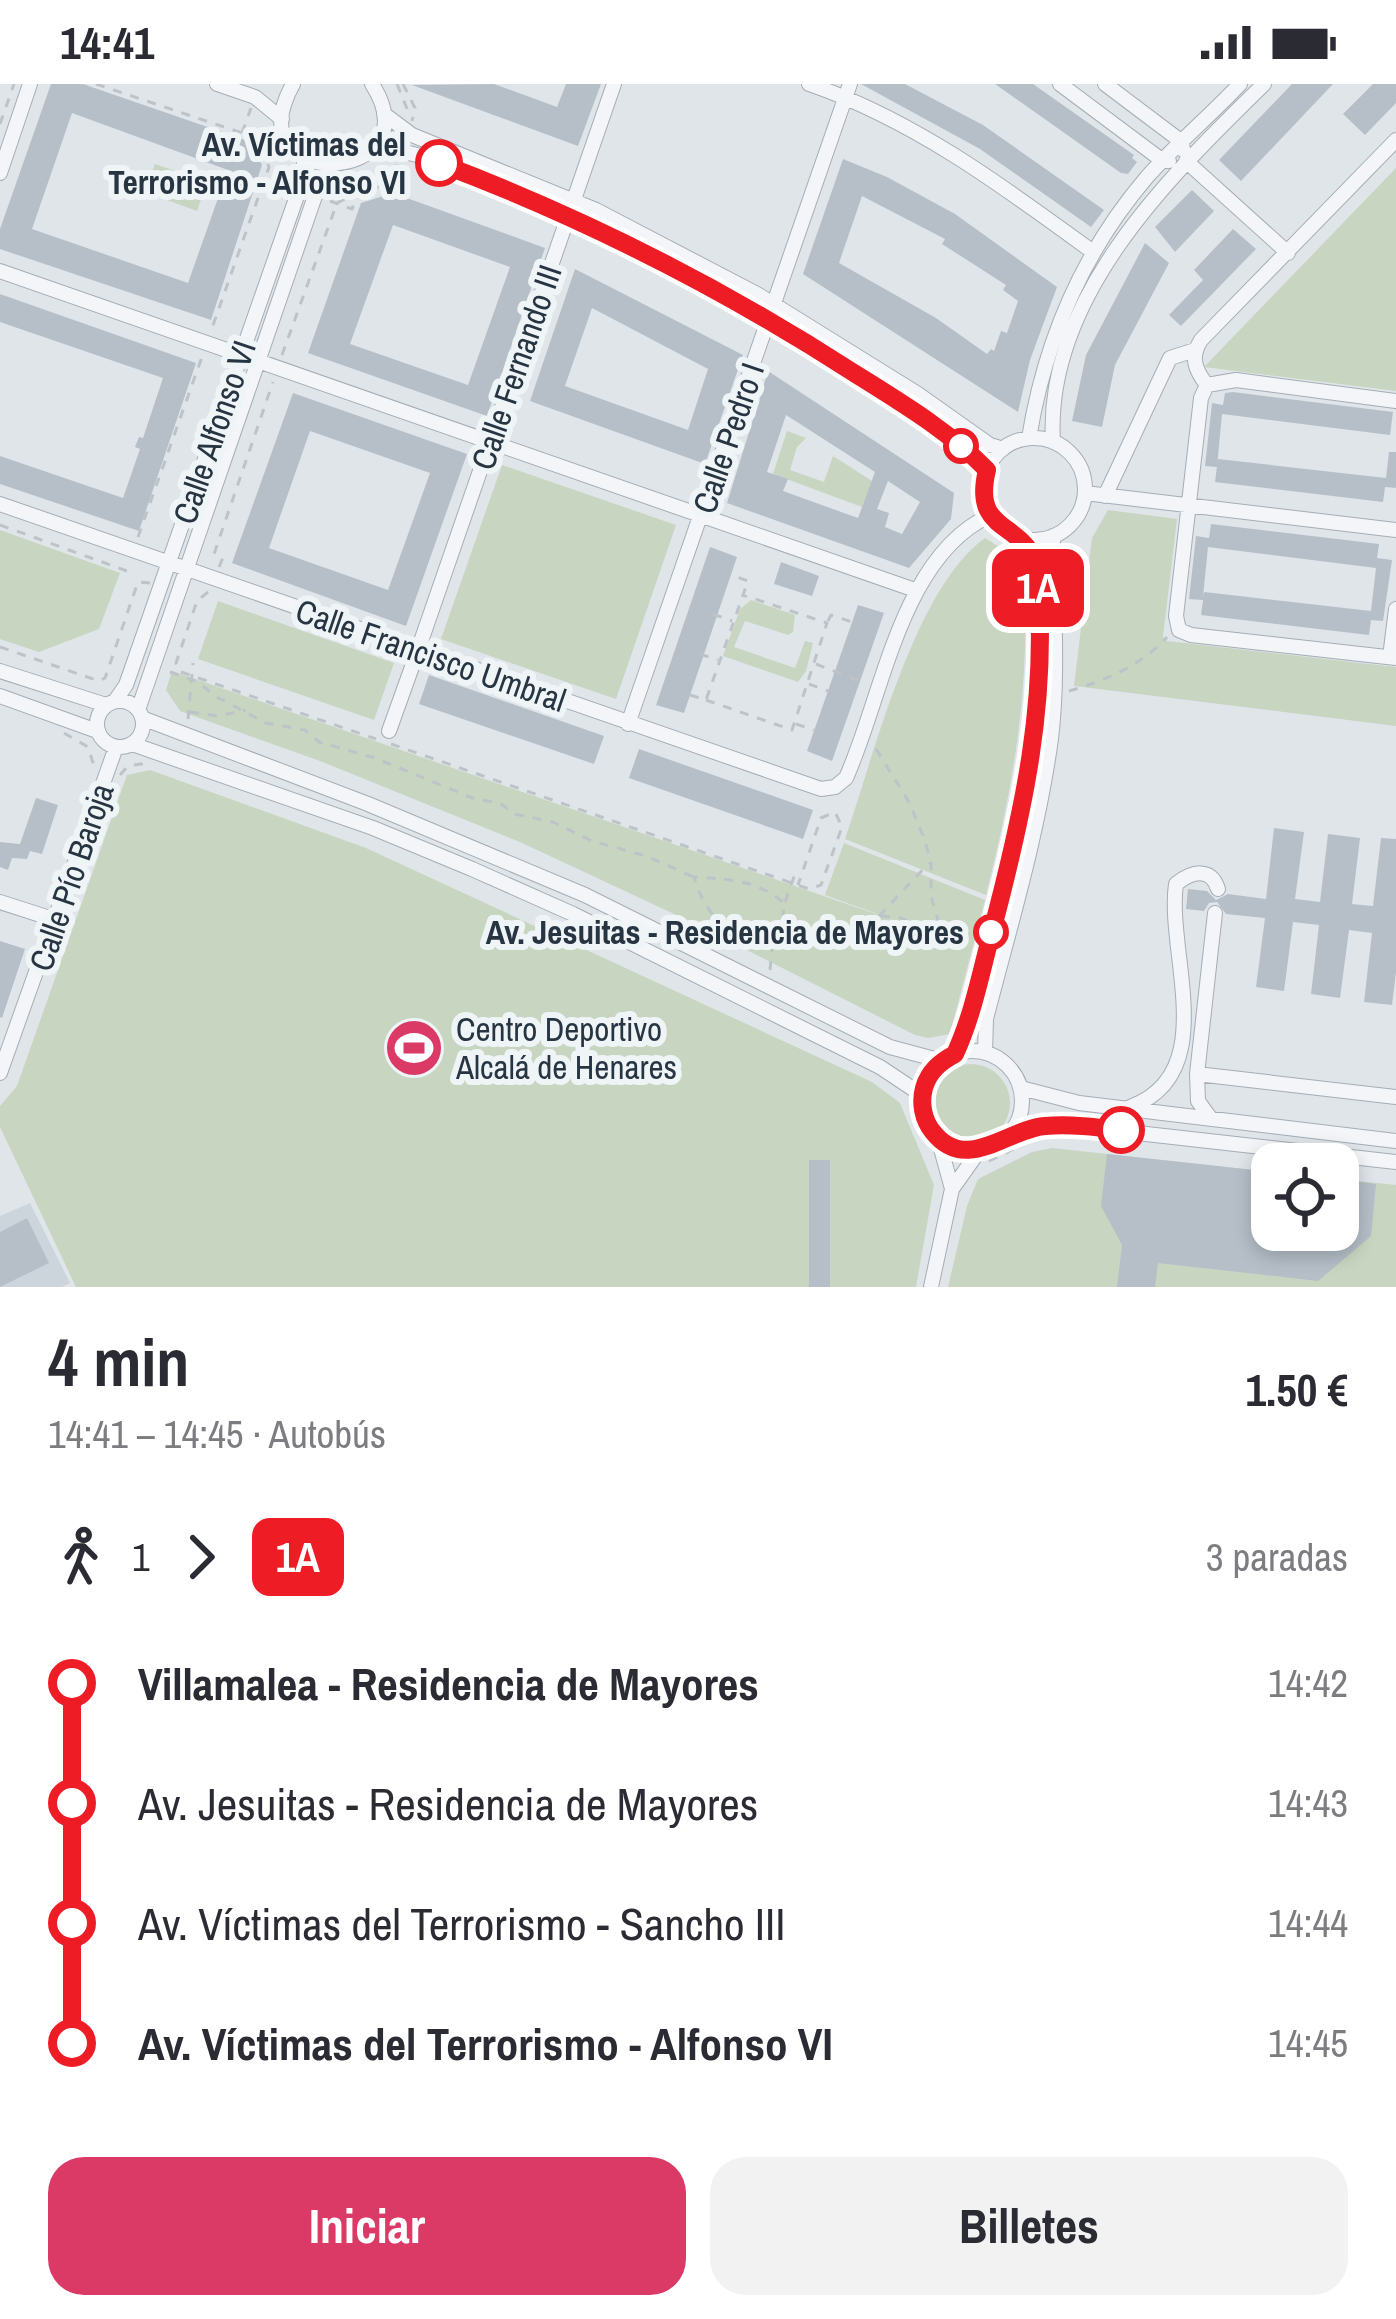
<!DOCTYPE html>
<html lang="es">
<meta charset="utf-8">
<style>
:root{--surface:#fff;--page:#f2f2f3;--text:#2b2b33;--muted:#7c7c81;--accent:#db3966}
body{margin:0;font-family:"Archivo Narrow",sans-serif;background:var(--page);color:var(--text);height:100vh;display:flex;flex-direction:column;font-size:45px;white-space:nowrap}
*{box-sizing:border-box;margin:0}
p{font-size:39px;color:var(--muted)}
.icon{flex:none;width:66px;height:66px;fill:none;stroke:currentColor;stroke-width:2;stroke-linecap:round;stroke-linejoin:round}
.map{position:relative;height:1203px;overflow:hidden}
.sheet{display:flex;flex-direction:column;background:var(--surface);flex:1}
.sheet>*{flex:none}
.badge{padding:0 24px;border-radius:18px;font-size:42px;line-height:78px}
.tools{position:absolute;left:1251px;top:1059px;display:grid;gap:24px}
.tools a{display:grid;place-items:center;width:108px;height:108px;border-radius:24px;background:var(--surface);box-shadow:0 6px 18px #0003;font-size:60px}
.map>.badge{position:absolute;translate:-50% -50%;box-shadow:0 0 0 6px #fff}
.legs{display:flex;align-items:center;gap:18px;height:132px;padding:0 48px;font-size:39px}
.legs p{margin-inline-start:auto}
.headline{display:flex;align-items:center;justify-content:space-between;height:204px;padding:0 48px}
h1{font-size:66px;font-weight:700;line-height:90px}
.cta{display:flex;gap:24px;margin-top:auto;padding:24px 48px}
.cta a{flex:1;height:138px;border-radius:36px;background:var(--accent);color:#fff;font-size:48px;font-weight:700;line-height:138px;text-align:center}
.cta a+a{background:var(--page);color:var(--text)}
ul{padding:0 48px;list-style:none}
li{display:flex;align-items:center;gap:42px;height:120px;font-size:45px}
li i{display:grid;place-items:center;width:18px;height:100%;margin:0 15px;background:currentColor}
li i::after{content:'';width:30px;height:30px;margin:-15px;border:9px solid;border-radius:50%;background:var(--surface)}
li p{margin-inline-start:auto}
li:first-child i{background:linear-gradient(#0000 50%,currentColor 0)}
li:last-child i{background:linear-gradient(currentColor 50%,#0000 0)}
.status{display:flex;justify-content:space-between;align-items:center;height:84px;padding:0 60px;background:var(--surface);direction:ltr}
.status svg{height:33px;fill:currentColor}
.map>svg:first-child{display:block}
</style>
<div class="status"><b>14:41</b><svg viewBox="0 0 49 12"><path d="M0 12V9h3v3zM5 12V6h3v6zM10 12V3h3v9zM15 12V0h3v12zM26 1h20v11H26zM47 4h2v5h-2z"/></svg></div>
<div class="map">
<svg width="1396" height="1203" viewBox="0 0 1396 1203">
<rect width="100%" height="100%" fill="#e0e5ea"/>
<path fill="#cdd5dc" d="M30 1119 70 1199 62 1203H0V1132Z"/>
<path fill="#c8d5c0" d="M155 80 207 98 197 127 145 108Z
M1396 84V307L1204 283Z
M787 347 806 354 797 363 790 386 824 398 833 372 872 397 862 423 773 390Z
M502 381 676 441 616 615 441 555Z
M1108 426 1177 435 1163 553 1167 557 1396 583V642L1074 602 1092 454Z
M0 446 120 489 99 545 39 568 0 555Z
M985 454 1022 477C1033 591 1014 701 986 811L845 755C874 672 914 505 985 454Z
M751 516 795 531 793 548 788 551 745 537 734 563 795 584 805 557 813 559 806 587 798 598 723 572 740 525Z
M218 517 394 579 374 636 198 575Z
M172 587 905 840 825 811 844 759 985 816 950 950 928 954 915 951 689 837 520 758 320 677 180 627 166 606Z
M150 686 366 764 872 998 900 1019 934 1101 916 1203H76L0 1043V1022L17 1002 127 691Z
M932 1019a39 39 0 1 1 78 0a39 39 0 1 1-78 0Z
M1052 1064 1272 1088V1146H1338V1095L1396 1101V1203H948L967 1122 978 1095 1032 1068Z"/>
<path fill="#b6bfc8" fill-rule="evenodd" d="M51 0H83L251 58 262 81 211 236 0 165V145ZM72 29 228 86 188 199 32 145Z
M494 0 557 23 566 0H601L578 62 412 1Z
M861 0H905L983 41 1104 126 1091 143 980 65Z
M995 0H1033L1134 71 1132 74 1137 78 1128 90 1121 89Z
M1292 0H1333L1241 97 1219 76Z
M1373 0H1396V19L1365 51 1343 30Z
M843 75 887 93 955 130 1057 203 1030 276 1018 328 803 190ZM862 112 945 155 942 160 1006 201 1003 206 1018 217 1007 249 1001 247 994 267 991 265 987 270 936 234 839 179Z
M1192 106 1214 127 1175 168 1155 143Z
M393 109 545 164 487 332 308 269 361 119ZM393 141 510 183 468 301 350 260Z
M1233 145 1256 165 1181 242 1169 231 1203 196 1194 186Z
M1145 159 1169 179 1115 281 1102 343 1072 337 1086 271Z
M575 185 743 271 705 380 530 317ZM592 224 708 285 688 346 565 302Z
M0 210 196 279 139 447 0 400V372L123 414 140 365 135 363 139 353 143 354 163 294 0 238Z
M768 287 954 409 951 435 909 484 727 419ZM786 331 875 388 858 434 783 407 788 395 767 388ZM888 397 920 418 902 450 885 443 889 429 877 425Z
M1233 308 1393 328 1390 351 1222 330 1217 383 1205 382 1212 319 1223 321 1225 309Z
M293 309 467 370 406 542 232 479ZM310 347 430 389 388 506 269 464Z
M1389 368H1396V404L1385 403 1383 418 1215 398 1218 375 1386 394Z
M1211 440 1379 460 1376 482 1377 474 1392 476 1383 537 1371 536 1369 551 1201 531 1203 516 1189 515 1196 452 1209 454ZM1208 463 1376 484 1371 527 1204 508 1203 513Z
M710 463 737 473 684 629 656 621Z
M781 478 819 492 812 512 774 500Z
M858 521 884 529 832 677 807 667Z
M429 591 604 652 594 680 419 620Z
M639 665 813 726 803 755 629 694Z
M36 714 58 721 42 770 30 767 27 775 12 774 8 786 0 783V758L20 760Z
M1274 744 1304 748 1295 815 1320 818 1328 750 1360 754 1352 820 1373 822 1381 754 1396 755V888L1392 921 1364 918 1372 849 1349 846 1340 914 1311 910 1319 841 1293 838 1284 907 1256 903 1265 834 1226 830 1217 818 1209 819 1204 827 1186 825 1188 805 1207 807 1216 816 1228 810 1266 815Z
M0 857 25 865 2 934 0 933Z
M1107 1070 1272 1088V1146H1338V1095L1376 1100 1371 1152 1318 1197 1158 1179 1155 1203H1117L1122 1161 1101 1122Z
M809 1076H830V1203H809Z
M27 1134 49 1179 0 1203V1148Z"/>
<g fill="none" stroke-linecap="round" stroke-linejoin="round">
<g stroke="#a5adb5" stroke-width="16">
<path id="minor" d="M217 0 255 13 282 35
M293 0C231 111 437 101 372 0
M809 0C914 36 1004 103 1093 168
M1060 0 1163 77H1169
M1105 0 1182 58 1183 66
M384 30 412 51 596 126 757 210 918 310 990 361 1003 365
M373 63C421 66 468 90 512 109 636 162 756 225 869 298 910 325 953 351 987 386
M1186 77 1288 169
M0 89 30 0
M0 187 915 506
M1207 301C1195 286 1190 273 1201 256L1396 56
M1396 317 1236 296 1207 301 1201 314 1176 532 1179 546 1191 551 1396 574
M1029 354C1045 256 1082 169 1147 93 1176 60 1210 32 1240 0
M983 405a51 51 0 1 1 102 0a51 51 0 1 1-102 0Z
M1053 358C1044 214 1169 93 1264 0
M1085 409 1396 446
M1105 412 1170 274 1195 266
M0 420 821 705 835 703 846 694C883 612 901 471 991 431
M418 566 614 0
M1390 573 1396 525
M0 587 106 621
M0 612 97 647
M97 640a23 23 0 1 1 46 0a23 23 0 1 1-46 0Z
M115 617 126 601 299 106 305 74
M138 626 315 112 329 83
M142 634 368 720 585 811 890 963 942 977
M628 640 850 0
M389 647 413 580
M132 660 373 744 472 785 573 830 880 983 922 1011
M0 818 56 836
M922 1017a50 50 0 1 1 100 0a50 50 0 1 1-100 0Z
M985 969 986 935C1010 842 1038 750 1051 655 1059 588 1053 520 1053 452
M955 970C994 888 1078 525 1023 454
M0 989 116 663
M1197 990 1396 1013
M1021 1004 1079 1019 1396 1057
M1130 1023C1222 990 1166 869 1176 800 1192 787 1211 783 1218 805
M1211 1035 1198 1017 1197 990 1215 829
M1011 1049 1044 1042H1075L1396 1078
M938 1054 952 1105
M931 1203 952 1105 979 1067"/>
</g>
<path stroke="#bec3c9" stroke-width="3" stroke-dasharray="9 9" stroke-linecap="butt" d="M96 0 257 54 269 83 212 244
M397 0 410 32
M403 0 415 24 412 37
M0 40 14 0
M242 49 251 24
M267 96 287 102
M330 117 352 125 356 114 382 101 390 104 400 81
M282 271 337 119 392 90 396 80
M0 441 127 487 129 480
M138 453 203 270
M219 483 222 476 214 470 273 298
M208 508 197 517 176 579 181 588 376 655
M713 530 732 537
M828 537 831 531 852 538
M0 563 99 597 105 594 138 498 150 499
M700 570 718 576
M816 580 864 599
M170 588 198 598 215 612 266 639 305 646 319 658 375 674 475 715 500 719 514 730 553 738 592 757 646 772 694 793
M809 600 828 607
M1069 607C1105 597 1142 581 1167 553
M690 611 706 616 748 497 731 491
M706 616 792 646 827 539 743 511
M190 628 218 632 246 626
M188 635 193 579
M796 640 814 646
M64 649 88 663 94 682
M391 660 809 805 821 801 842 743 835 728 821 734 798 801
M876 665 909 718 924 754 931 778V812L942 850 977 862
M120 691 128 682 147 679
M785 818 795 790
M879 832 929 779
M881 832 901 834 940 849
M770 886 773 852 783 834 784 819C758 796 727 795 694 793 703 828 733 863 773 852
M989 1077 1018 1063"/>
<use href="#minor" stroke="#f3f5f8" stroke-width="14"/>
</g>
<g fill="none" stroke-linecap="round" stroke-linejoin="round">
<g stroke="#fff" stroke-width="27">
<path id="line-1" d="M439 79C584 134 724 205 854 289 900 318 949 347 987 386 970 456 1032 433 1037 492 1049 614 1023 730 992 847 981 888 973 931 955 970 940 978 929 987 924 1004 920 1019 923 1036 933 1048 966 1090 1007 1045 1045 1042 1070 1040 1096 1043 1121 1046"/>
</g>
<use href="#line-1" stroke="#ee1c25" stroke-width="18"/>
</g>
<defs>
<g id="stadium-disc" transform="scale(3)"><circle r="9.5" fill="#db3966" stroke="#eff4f7"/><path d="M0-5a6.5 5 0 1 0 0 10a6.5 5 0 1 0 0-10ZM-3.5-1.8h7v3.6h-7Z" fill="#fff"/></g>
</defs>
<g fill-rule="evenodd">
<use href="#stadium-disc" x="414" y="964"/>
</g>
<g fill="#fff" stroke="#ee1c25" stroke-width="6">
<circle cx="439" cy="79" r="21"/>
<circle cx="961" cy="362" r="15"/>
<circle cx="991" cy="848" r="15"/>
<circle cx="1121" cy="1046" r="21"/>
</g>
<g text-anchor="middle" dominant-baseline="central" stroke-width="12" stroke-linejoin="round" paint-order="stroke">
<g font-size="33" font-weight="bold" fill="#273543" stroke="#eff4f7" text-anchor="end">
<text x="406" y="60">Av. Víctimas del<tspan x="406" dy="38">Terrorismo - Alfonso VI</tspan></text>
<text x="964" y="848">Av. Jesuitas - Residencia de Mayores</text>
</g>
<g font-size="33" fill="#273543" stroke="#eff4f7">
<text transform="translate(516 283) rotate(-71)">Calle Fernando III</text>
<text transform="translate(214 348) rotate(-71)">Calle Alfonso VI</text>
<text transform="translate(728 354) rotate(-71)">Calle Pedro I</text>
<text transform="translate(431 571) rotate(19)">Calle Francisco Umbral</text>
<text transform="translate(71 793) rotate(-71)">Calle Pío Baroja</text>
</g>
<g font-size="33" fill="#273543" stroke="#eff4f7" text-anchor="start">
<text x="456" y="945">Centro Deportivo<tspan x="456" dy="38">Alcalá de Henares</tspan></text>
</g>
</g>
</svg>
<div class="tools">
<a><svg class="icon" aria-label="locate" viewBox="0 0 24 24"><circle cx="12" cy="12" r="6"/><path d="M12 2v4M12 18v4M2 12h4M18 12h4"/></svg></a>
</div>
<b class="badge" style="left:1038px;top:504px;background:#ee1c25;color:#fff">1A</b>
</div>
<section class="sheet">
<div class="headline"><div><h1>4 min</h1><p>14:41 – 14:45 · Autobús</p></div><b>1.50 €</b></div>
<div class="legs"><svg class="icon" aria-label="walk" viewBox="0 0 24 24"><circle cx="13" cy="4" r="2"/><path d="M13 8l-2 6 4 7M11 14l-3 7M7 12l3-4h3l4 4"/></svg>1<svg class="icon" aria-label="forward" viewBox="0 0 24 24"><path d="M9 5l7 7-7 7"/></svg><b class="badge" style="background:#ee1c25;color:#fff">1A</b><p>3 paradas</p></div>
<ul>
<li><i style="color:#ee1c25"></i><b>Villamalea - Residencia de Mayores</b><p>14:42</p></li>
<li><i style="color:#ee1c25"></i><span>Av. Jesuitas - Residencia de Mayores</span><p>14:43</p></li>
<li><i style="color:#ee1c25"></i><span>Av. Víctimas del Terrorismo - Sancho III</span><p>14:44</p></li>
<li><i style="color:#ee1c25"></i><b>Av. Víctimas del Terrorismo - Alfonso VI</b><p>14:45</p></li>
</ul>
<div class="cta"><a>Iniciar</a><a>Billetes</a></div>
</section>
